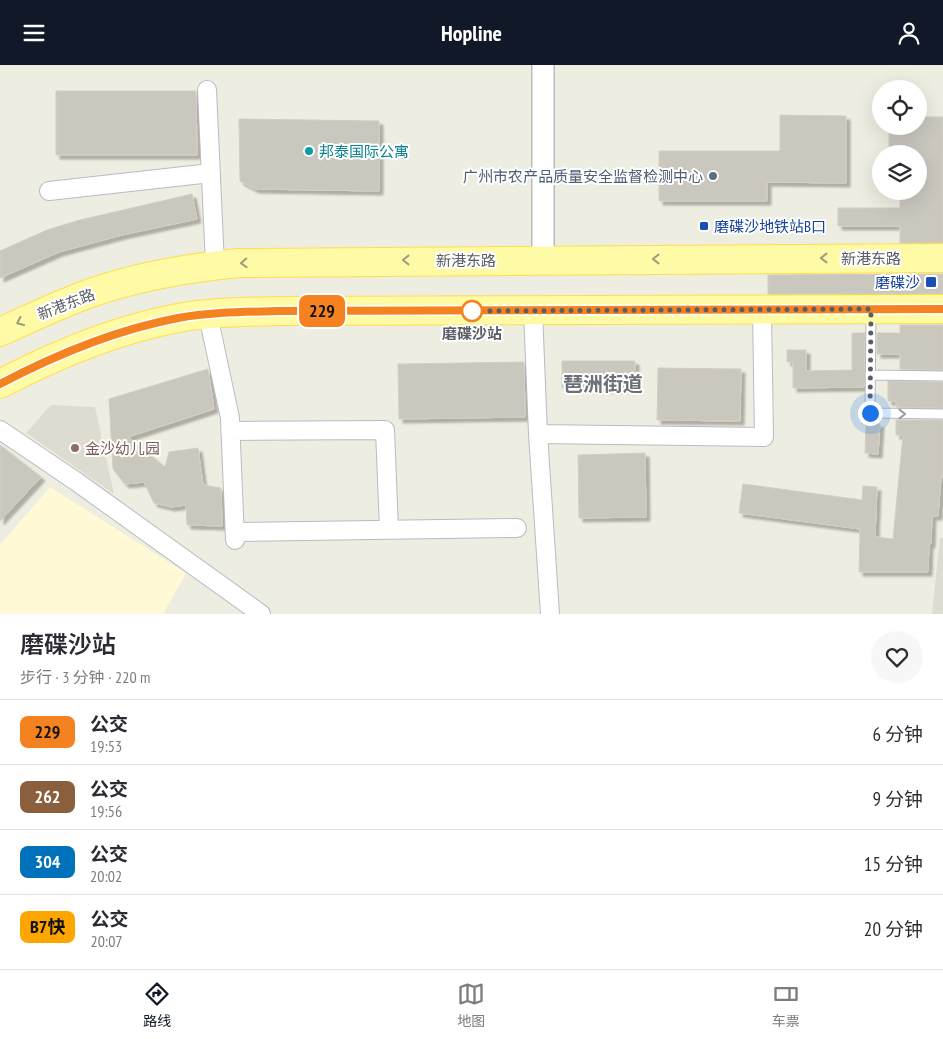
<!DOCTYPE html>
<html lang="zh">
<meta charset="utf-8">
<style>
:root{--surface:#fff;--page:#f7f7f7;--text:#2b2b33;--muted:#7c7c81;--line:#e1e1e2;--accent:#111827}
body{margin:0;font-family:"PT Sans Narrow","Noto Sans SC",sans-serif;background:var(--page);color:var(--text);height:100vh;display:flex;flex-direction:column;font-size:19px;white-space:nowrap}
*{box-sizing:border-box;margin:0}
p{font-size:16px;color:var(--muted)}
.icon{flex:none;width:28px;height:28px;fill:none;stroke:currentColor;stroke-width:2;stroke-linecap:round;stroke-linejoin:round}
.map{position:relative;height:549px;overflow:hidden}
.drawer{display:flex;flex-direction:column;background:var(--surface);flex:1}
.drawer>*{flex:none}
.badge{padding:0 10px;border-radius:8px;font-size:18px;line-height:32px}
.buttons{position:absolute;left:872px;top:15px;display:grid;gap:10px}
.buttons a{display:grid;place-items:center;width:55px;height:55px;border-radius:50%;background:var(--surface);box-shadow:0 5px 20px #0002;font-size:25px}
.you{position:absolute;width:25px;height:25px;margin:-12px;border:4px solid #fff;border-radius:50%;background:#1a73e8;box-shadow:0 0 0 8px #1a73e833}
.map>.badge{position:absolute;translate:-50% -50%;box-shadow:0 0 0 2px #fff}
.round{display:grid;place-items:center;flex:none;width:52px;height:52px;border-radius:26px;background:var(--page)}
.summary{display:flex;align-items:center;justify-content:space-between;height:85px;padding:0 20px}
h1{font-size:24px;font-weight:600;line-height:38px}
ul{padding:0;list-style:none}
li{display:flex;align-items:center;gap:15px;height:65px;padding:0 20px;border-top:1px solid var(--line)}
li div{flex:1}
li b{display:block;font-size:19px}
li em{font-style:normal}
li .badge{min-width:55px;font-weight:700;text-align:center}
header{display:flex;justify-content:space-between;align-items:center;height:65px;padding:0 20px;background:var(--accent);color:#fff;font-size:22px;font-weight:600}
.menu{display:flex;justify-content:space-around;align-items:center;height:70px;border-top:1px solid var(--line);background:var(--surface);font-size:14px;color:var(--muted)}
.menu a{display:grid;justify-items:center;gap:2px}
.menu .selected{color:var(--accent)}
.map>svg:first-child{display:block}
</style>
<header><svg class="icon" aria-label="menu" viewBox="0 0 24 24"><path d="M4 6h16M4 12h16M4 18h16"/></svg>Hopline<svg class="icon" aria-label="person" viewBox="0 0 24 24"><circle cx="12" cy="8" r="4"/><path d="M4 21q1-7 8-7t8 7"/></svg></header>
<div class="map">
<svg width="943" height="549" viewBox="0 0 943 549">
<defs>
<filter id="shadow"><feDropShadow dx="4" dy="4" stdDeviation="1" flood-color="#0004"/></filter>
</defs>
<rect width="100%" height="100%" fill="#eeede1"/>
<path fill="#fffad5" d="M50 422 186 508 163 549H0V480Z"/>
<path fill="#dedcd0" d="M51 340 95 342 114 429 26 368Z
M940 473H943V549H932Z"/>
<path fill="#c9c7be" stroke="#d3cfbf" filter="url(#shadow)" d="M56 26H196L197 90H56Z
M780 50 846 51V118L767 117V136H659V86H780Z
M919 52H943V177L900 178V161H838V143H900V126H919V89H889V61H919Z
M239 54 379 56V126L255 124 240 116Z
M192 129 197 154 122 170 59 187 0 213V186L47 165 80 155Z
M943 209V228L768 229V210Z
M900 260H943V305L900 304V289H877V268H900Z
M852 268H865L864 322 793 323V297H787V285H806V306L852 305Z
M562 296H635V324L562 323Z
M524 297 525 352 399 354 398 299Z
M658 303 741 304 740 356 657 355Z
M208 304 214 344 128 372 165 402 169 387 198 383 203 420 221 423 222 461 187 460 186 440 171 442 154 438 144 417 125 419 113 404 109 334Z
M888 316 943 317V343L896 342V336H888Z
M896 355H943V412H941L938 451H932L931 479H929L928 507H859L860 464 739 448 743 419 862 435 863 421 877 422 875 472 893 474 903 370H896Z
M866 358 880 359 878 389 865 388Z
M0 380 41 412 0 456Z
M645 388 646 452 579 453 578 390Z"/>
<g fill="none" stroke-linecap="round" stroke-linejoin="round">
<g stroke="#b9bbc2" stroke-width="11">
<path id="service" d="M871 247 870 348 943 349
M870 310 943 311"/>
</g>
<g stroke="#b9bbc2" stroke-width="20">
<path id="minor" d="M207 25 215 200
M49 126 211 108
M533 246 538 369 550 549
M208 250 230 353 235 475
M0 365 77 417 261 549
M230 366 385 365 389 465
M538 369 764 372 762 245
M235 467 517 463"/>
</g>
<g stroke="#b9bbc2" stroke-width="24">
<path id="tertiary" d="M543 0V195"/>
</g>
<g stroke="#fedf4b" stroke-width="30">
<path id="primary" d="M0 267C28 254 56 241 85 230 134 212 186 203 239 198L943 193
M0 319C57 289 115 265 178 253 211 247 245 247 277 246L943 244"/>
</g>
<use href="#service" stroke="#fff" stroke-width="9"/>
<use href="#minor" stroke="#fff" stroke-width="18"/>
<use href="#tertiary" stroke="#fff" stroke-width="21"/>
<use href="#primary" stroke="#fffaa5" stroke-width="28"/>
</g>
<defs><path id="oneway-chevron" d="M-2-3.5L2.5 0L-2 3.5" fill="none" stroke-width="1.6" stroke-linecap="round" stroke-linejoin="round" transform="scale(1.25)"/></defs>
<g stroke="#9c9c7e">
<use href="#oneway-chevron" transform="translate(824 193) rotate(180)"/>
<use href="#oneway-chevron" transform="translate(656 194) rotate(180)"/>
<use href="#oneway-chevron" transform="translate(406 195) rotate(180)"/>
<use href="#oneway-chevron" transform="translate(244 198) rotate(177)"/>
<use href="#oneway-chevron" transform="translate(20 257) rotate(155)"/>
</g>
<use stroke="#9c9ea2" href="#oneway-chevron" transform="translate(902 349)"/>
<g fill="none" stroke-linecap="round" stroke-linejoin="round">
<g stroke="#fff" stroke-width="11">
<path id="line" d="M0 319C57 289 115 265 178 253 211 247 245 247 277 246L943 244"/>
</g>
<use href="#line" stroke="#f58220" stroke-width="8"/>
<path stroke="#5a5d64" stroke-width="5" stroke-dasharray="0 9" d="M472 246 871 244 870 348"/>
</g>
<circle fill="#0f9aa8" stroke="#fff" stroke-width="2" cx="309" cy="86" r="5"/>
<circle fill="#5c6f8a" stroke="#fff" stroke-width="2" cx="713" cy="111" r="5"/>
<g fill="#1a4fb4" stroke="#fff" stroke-width="2">
<rect x="699" y="156" width="10" height="10" rx="2.5"/>
<rect x="925" y="211" width="12" height="12" rx="2.5"/>
</g>
<circle fill="#fff" stroke="#f58220" stroke-width="2.5" cx="472" cy="246" r="10"/>
<circle fill="#8d6e63" stroke="#fff" stroke-width="2" cx="75" cy="383" r="5"/>
<g text-anchor="middle" dominant-baseline="central" stroke-width="4" stroke-linejoin="round" paint-order="stroke">
<g font-size="15" fill="#0d838f" stroke="#fff" text-anchor="start">
<text x="319" y="86">邦泰国际公寓</text>
</g>
<g font-size="15" fill="#4e5e75" stroke="#fff" text-anchor="end">
<text x="703" y="111">广州市农产品质量安全监督检测中心</text>
</g>
<g font-size="15" fill="#164399" stroke="#fff" text-anchor="start">
<text x="714" y="161">磨碟沙地铁站B口</text>
<text x="920" y="217" text-anchor="end">磨碟沙</text>
</g>
<g font-size="15" fill="#5a5d64" stroke="#fff">
<text x="871" y="193">新港东路</text>
<text x="466" y="195">新港东路</text>
<text transform="translate(66 239) rotate(-21)">新港东路</text>
</g>
<g font-size="15" font-weight="bold" fill="#5a5d64" stroke="#fff">
<text x="472" y="268">磨碟沙站</text>
</g>
<g font-size="15" fill="#785e54" stroke="#fff" text-anchor="start">
<text x="85" y="383">金沙幼儿园</text>
</g>
<g font-size="20" font-weight="bold" fill="#6b6f76" stroke="#fff">
<text x="603" y="319">琶洲街道</text>
</g>
</g>
</svg>
<div class="buttons">
<a><svg class="icon" aria-label="locate" viewBox="0 0 24 24"><circle cx="12" cy="12" r="6"/><path d="M12 2v4M12 18v4M2 12h4M18 12h4"/></svg></a>
<a><svg class="icon" aria-label="layers" viewBox="0 0 24 24"><path d="M12 4l9 5-9 5-9-5zM3 14l9 5 9-5"/></svg></a>
</div>
<div class="you" style="left:870px;top:348px"></div>
<b class="badge" style="left:322px;top:246px;background:#f58220;color:#111">229</b>
</div>
<section class="drawer">
<div class="summary"><div><h1>磨碟沙站</h1><p>步行 · 3 分钟 · 220 m</p></div><a class="round"><svg class="icon" aria-label="heart" viewBox="0 0 24 24"><path d="M12 20l-8-8c-3-5 5-10 8-4 3-6 11-1 8 4z"/></svg></a></div>
<ul>
<li><span class="badge" style="background:#f58220;color:#111">229</span><div><b>公交</b><p>19:53</p></div><em>6 分钟</em></li>
<li><span class="badge" style="background:#8b5e3c;color:#fff">262</span><div><b>公交</b><p>19:56</p></div><em>9 分钟</em></li>
<li><span class="badge" style="background:#0072bc;color:#fff">304</span><div><b>公交</b><p>20:02</p></div><em>15 分钟</em></li>
<li><span class="badge" style="background:#ffa500;color:#111">B7快</span><div><b>公交</b><p>20:07</p></div><em>20 分钟</em></li>
</ul>
</section>
<nav class="menu">
<a class="selected"><svg class="icon" aria-label="directions" viewBox="0 0 24 24"><path d="M12 3l9 9-9 9-9-9zM9 14v-3h6M13 9l2 2-2 2"/></svg>路线</a>
<a><svg class="icon" aria-label="map" viewBox="0 0 24 24"><path d="M3 6l6-2 6 2 6-2v14l-6 2-6-2-6 2zM9 4v14M15 6v14"/></svg>地图</a>
<a><svg class="icon" aria-label="tickets" viewBox="0 0 24 24"><path d="M3 7h18v10H3zM15 7v10"/></svg>车票</a>
</nav>
